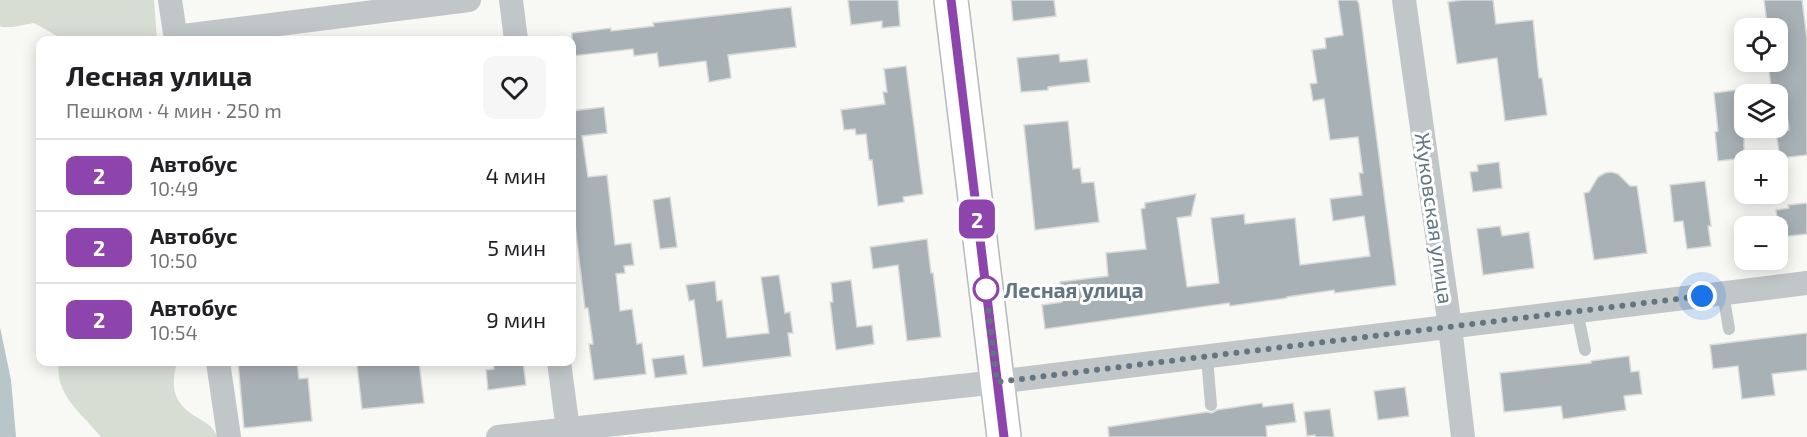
<!DOCTYPE html>
<html lang="ru">
<meta charset="utf-8">
<style>
:root{--surface:#fff;--page:#f6f6f6;--text:#202124;--muted:#757577;--line:#e0e0e0}
body{margin:0;font-family:"Exo 2",sans-serif;background:var(--page);color:var(--text);height:100vh;display:flex;flex-direction:column;font-size:22px;white-space:nowrap}
*{box-sizing:border-box;margin:0}
p{font-size:20px;color:var(--muted)}
.icon{flex:none;width:33px;height:33px;fill:none;stroke:currentColor;stroke-width:2;stroke-linecap:round;stroke-linejoin:round}
.map{position:relative;flex:1;overflow:hidden}
.sheet{position:absolute;left:36px;top:36px;width:540px;height:330px;display:flex;flex-direction:column;background:var(--surface);border-radius:12px;box-shadow:0 3px 15px #0003}
.sheet>*{flex:none}
.badge{padding:0 12px;border-radius:9px;font-size:21px;line-height:39px}
.controls{position:absolute;left:1734px;top:18px;display:grid;gap:12px}
.controls a{display:grid;place-items:center;width:54px;height:54px;border-radius:12px;background:var(--surface);box-shadow:0 3px 15px #0003;font-size:30px}
.you{position:absolute;width:30px;height:30px;margin:-15px;border:4px solid #fff;border-radius:50%;background:#1a73e8;box-shadow:0 0 0 9px #1a73e833}
.map>.badge{position:absolute;translate:-50% -50%;box-shadow:0 0 0 3px #fff}
.round{display:grid;place-items:center;flex:none;width:63px;height:63px;border-radius:12px;background:var(--page)}
.overview{display:flex;align-items:center;justify-content:space-between;height:102px;padding:0 30px}
h1{font-size:28px;font-weight:700;line-height:45px}
ul{padding:0;list-style:none}
li{display:flex;align-items:center;gap:18px;height:72px;padding:0 30px;border-top:2px solid var(--line)}
li div{flex:1}
li b{display:block;font-size:22px}
li em{font-style:normal}
li .badge{min-width:66px;font-weight:700;text-align:center}
.map>svg:first-child{display:block}
</style>
<div class="map">
<svg width="1807" height="437" viewBox="0 0 1807 437">
<rect width="100%" height="100%" fill="#f8f8f5"/>
<path fill="#d8ddd4" d="M0 0H154L157 40H60L57 36 34 23 13 27H2L0 26Z
M59 362H177C170 387 173 404 198 418 207 423 213 427 218 437H101C83 414 54 395 59 362Z"/>
<path fill="#b8c5c9" d="M0 327 11 380 16 437H0Z"/>
<path fill="#a8b1b6" stroke="#dadad8" stroke-width="1.5" d="M848 0H898L900 26 882 28V21L851 25Z
M1011 0H1054L1056 16 1013 21Z
M1338 0H1357L1359 4 1396 285 1335 293 1334 290 1287 297V298L1230 306 1229 303 1045 329 1042 305 1062 302 1060 282 1108 276 1106 253 1146 249 1141 209 1145 208V203L1196 194 1191 216 1177 218 1187 287 1219 283 1211 218 1244 214 1245 224 1295 218 1300 265 1370 256 1364 216 1333 221 1330 199 1362 195 1359 173H1363L1358 137 1330 140 1324 99 1313 101 1310 84 1317 83 1312 50 1326 48 1325 38 1343 35Z
M1462 0H1493L1496 24 1533 20 1539 78H1542L1547 115 1505 121 1497 58 1457 64 1448 2Z
M1764 0H1802L1807 39V155L1780 158 1776 132 1789 130 1784 94H1772L1768 62H1781L1776 22 1767 23Z
M791 7 796 47 728 55 731 78 709 82 706 61 659 67 657 53 634 56 633 49 572 56V33L611 28V31L654 26 653 23Z
M1059 54 1060 62 1087 59 1090 82 1048 87V90L1021 92 1017 58Z
M906 66 923 194 903 197 904 202 878 206 872 160H869L866 134 856 135 855 129 844 130 841 110 885 104 883 92H887L884 69Z
M1744 89V158L1718 161 1715 132 1718 131 1714 93Z
M604 107 607 133 582 136 588 177 607 175 615 245 631 243 634 265 624 266 625 273 616 274 620 311 632 309 637 344 642 343 646 374 594 380 589 344H593L588 308H585L572 199V111Z
M1068 121 1073 169 1080 168 1082 183 1094 182 1099 222 1035 230 1024 125Z
M1499 162 1502 188 1473 192 1470 172 1478 171 1477 165Z
M1611 172 1618 174 1630 186H1637L1647 253 1594 260 1584 193 1589 192 1598 177 1605 173Z
M1705 181 1711 226H1708L1711 246 1687 249 1683 221 1674 222 1670 185Z
M670 197 677 247 660 249 653 200Z
M1807 203V234L1780 237 1776 210 1789 208 1788 205Z
M1500 226 1502 236 1529 232 1534 268 1483 275 1477 229Z
M927 239 931 273H933L941 337 907 341 898 265 873 269 870 247Z
M779 275 785 313 790 312 793 333H788L791 356 703 367 694 300 689 301 686 285 715 281 717 301 722 300 727 338 769 333 761 277Z
M851 280 857 327 872 325 874 344 836 350 830 302H833L831 283Z
M1807 333V370L1772 374 1775 395 1742 399 1738 366 1713 369 1710 345Z
M684 355 687 374 655 378 652 359Z
M1629 356 1631 372 1639 371 1642 394 1624 396 1626 410 1563 419 1561 406 1504 412 1500 373 1591 363V361Z
M238 362H297L299 379 308 378 312 421 244 428Z
M387 362H419L424 403 362 409 357 365Z
M493 362H523L526 385 488 390 486 370 494 369Z
M1405 387 1409 416 1378 420 1374 391Z
M1262 403 1263 407 1293 403 1296 422 1266 426 1267 437H1109L1108 427 1180 416 1207 412 1212 413 1217 410Z
M1330 409 1334 437H1315V435L1307 436 1304 412Z"/>
<g fill="none" stroke-linecap="round" stroke-linejoin="round">
<g stroke="#b4babe" stroke-width="36">
<path id="secondary" d="M951 0 1004 437"/>
</g>
<path stroke="#c1c6c9" stroke-width="12" d="M1723 293 1729 329
M1577 311 1585 350
M1207 357 1211 405"/>
<path stroke="#c1c6c9" stroke-width="24" d="M170 0 176 40
M511 0 516 40
M1404 0 1450 327 1463 437
M175 37 469 0
M218 362 229 437
M559 362 569 437
M498 437 997 382 1807 283"/>
<use href="#secondary" stroke="#fff" stroke-width="33"/>
</g>
<g fill="none" stroke-linecap="round" stroke-linejoin="round">
<g stroke="#fff" stroke-width="14">
<path id="line" d="M951 0 1004 437"/>
</g>
<use href="#line" stroke="#8e44ad" stroke-width="9"/>
<path stroke="#637580" stroke-width="6" stroke-dasharray="0 10.8" d="M986 289 997 382 1702 296"/>
</g>
<circle fill="#fff" stroke="#8e44ad" stroke-width="3" cx="986" cy="289" r="12"/>
<g text-anchor="middle" dominant-baseline="central" stroke-width="6" stroke-linejoin="round" paint-order="stroke">
<g font-size="21" fill="#637580" stroke="#fff">
<text transform="translate(1435 218) rotate(82)">Жуковская улица</text>
</g>
<g font-size="21" font-weight="bold" fill="#637580" stroke="#fff" text-anchor="start">
<text x="1004" y="289">Лесная улица</text>
</g>
</g>
</svg>
<div class="controls">
<a><svg class="icon" aria-label="locate" viewBox="0 0 24 24"><circle cx="12" cy="12" r="6"/><path d="M12 2v4M12 18v4M2 12h4M18 12h4"/></svg></a>
<a><svg class="icon" aria-label="layers" viewBox="0 0 24 24"><path d="M12 4l9 5-9 5-9-5zM3 14l9 5 9-5"/></svg></a>
<a>+</a>
<a>−</a>
</div>
<div class="you" style="left:1702px;top:296px"></div>
<b class="badge" style="left:977px;top:219px;background:#8e44ad;color:#fff">2</b>
<section class="sheet">
<div class="overview"><div><h1>Лесная улица</h1><p>Пешком · 4 мин · 250 m</p></div><a class="round"><svg class="icon" aria-label="heart" viewBox="0 0 24 24"><path d="M12 20l-8-8c-3-5 5-10 8-4 3-6 11-1 8 4z"/></svg></a></div>
<ul>
<li><span class="badge" style="background:#8e44ad;color:#fff">2</span><div><b>Автобус</b><p>10:49</p></div><em>4 мин</em></li>
<li><span class="badge" style="background:#8e44ad;color:#fff">2</span><div><b>Автобус</b><p>10:50</p></div><em>5 мин</em></li>
<li><span class="badge" style="background:#8e44ad;color:#fff">2</span><div><b>Автобус</b><p>10:54</p></div><em>9 мин</em></li>
</ul>
</section>
</div>
